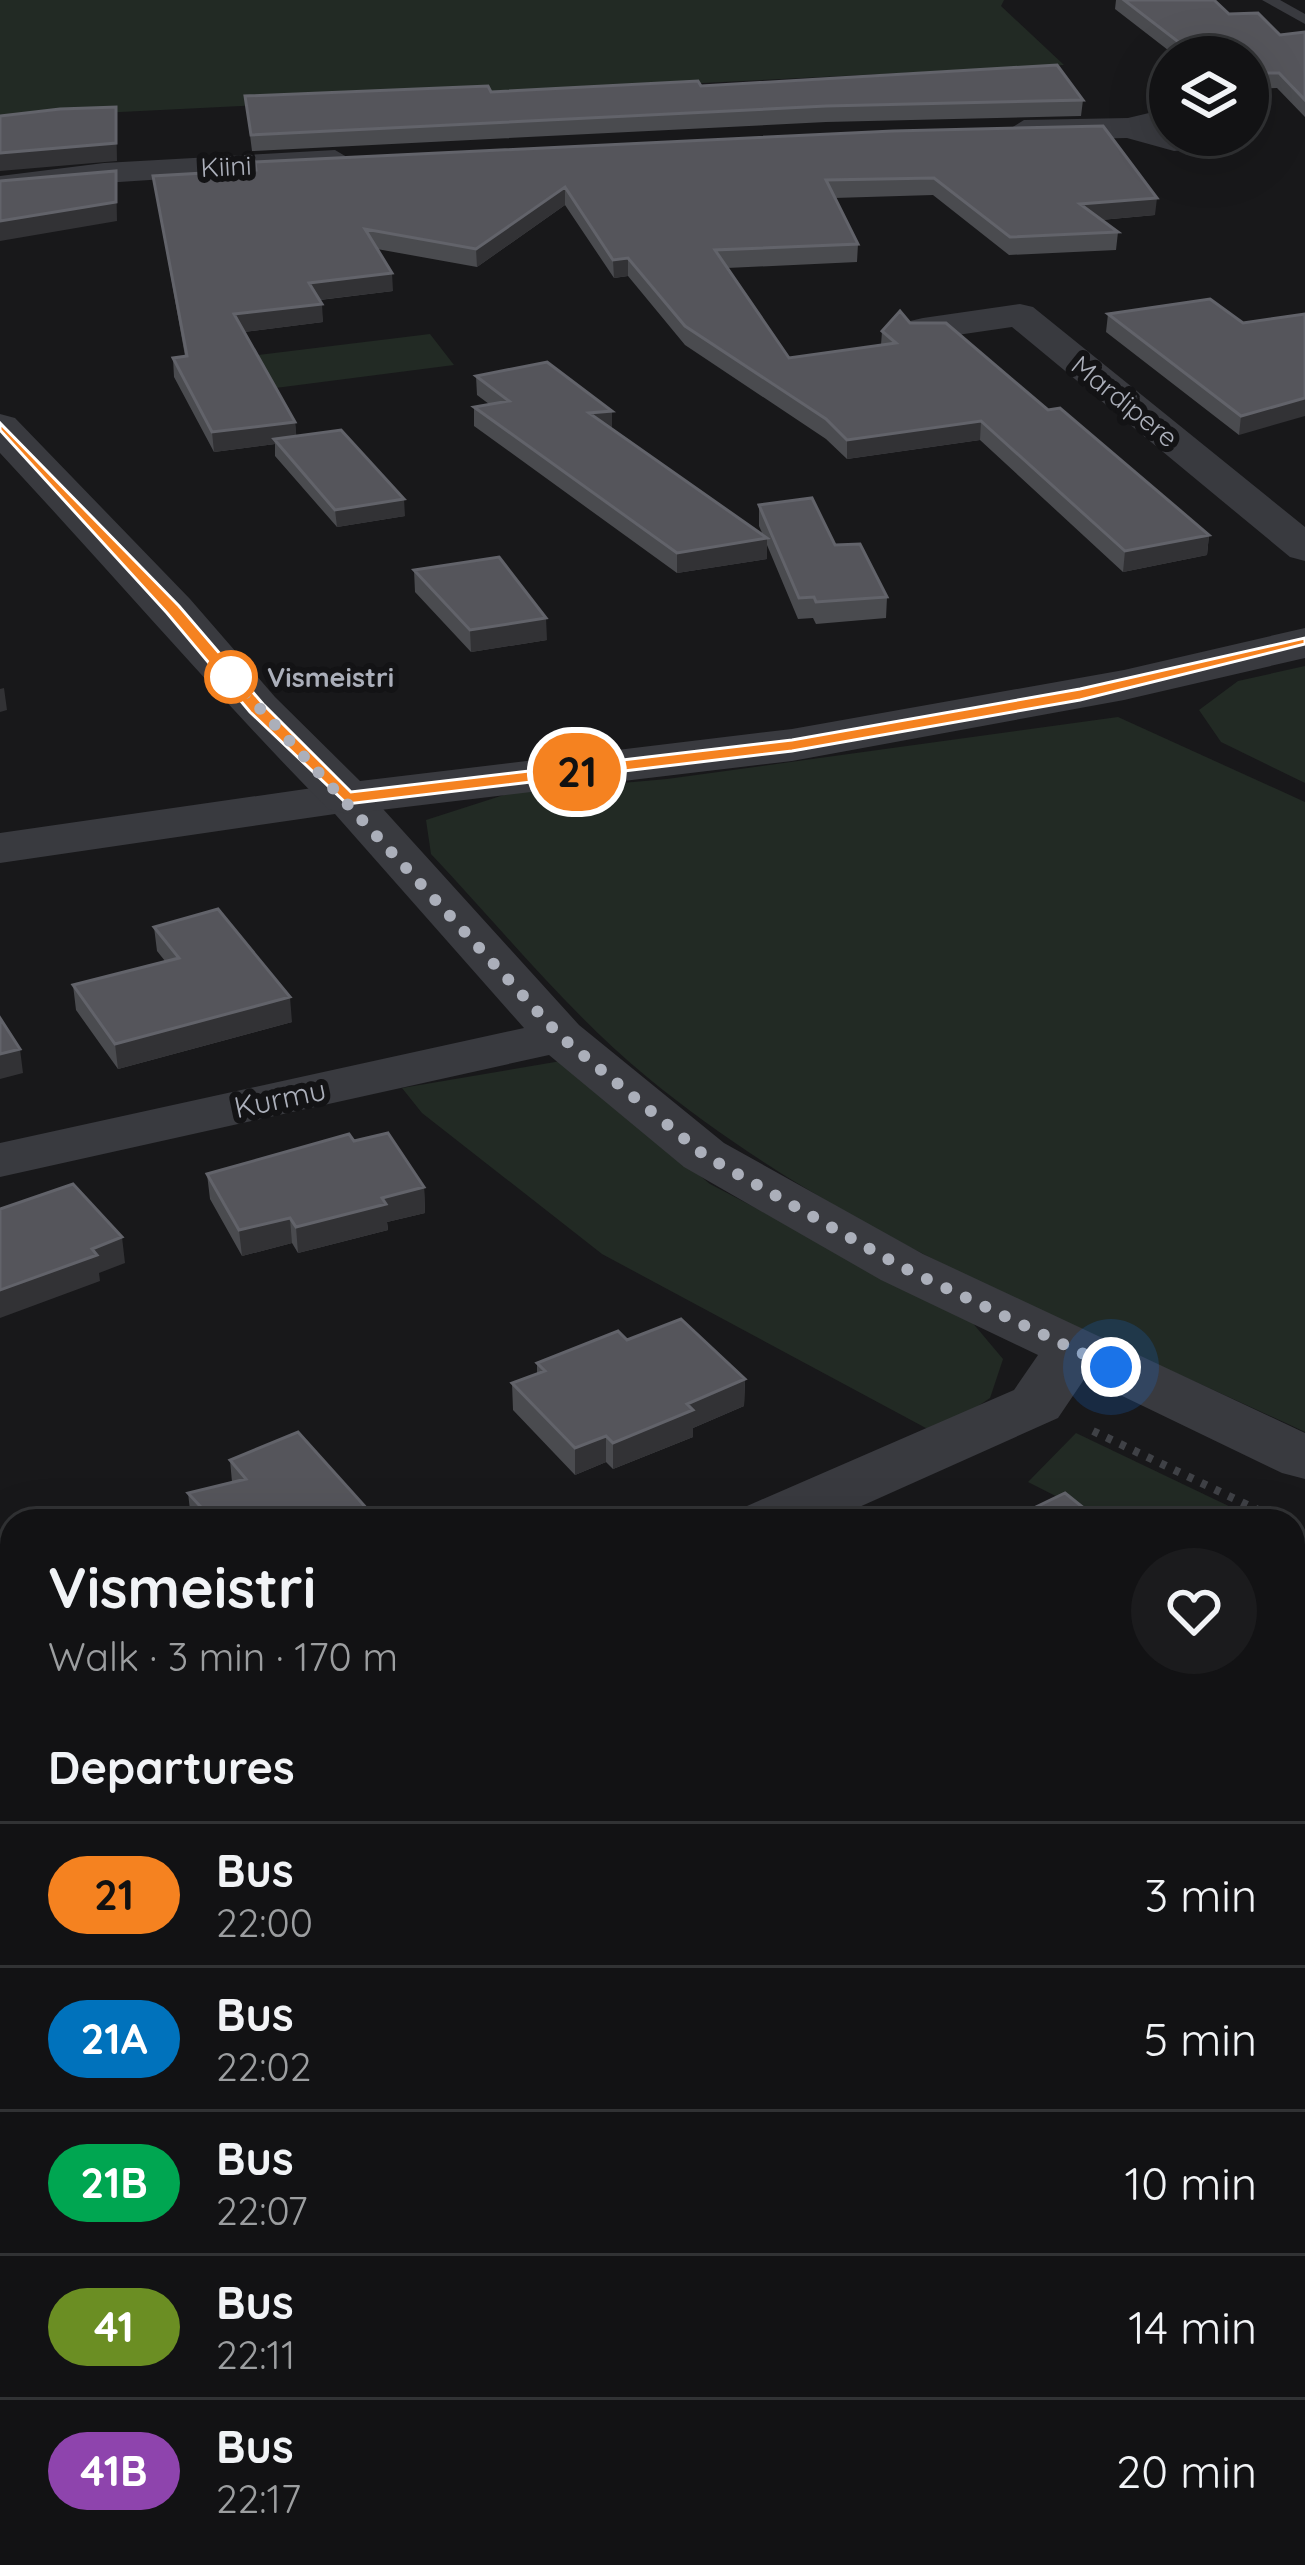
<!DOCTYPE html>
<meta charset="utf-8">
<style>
:root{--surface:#121214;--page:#1b1b1d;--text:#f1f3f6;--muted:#9c9ea0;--line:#313234}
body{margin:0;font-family:Quicksand,sans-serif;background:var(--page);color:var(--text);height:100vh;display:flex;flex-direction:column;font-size:45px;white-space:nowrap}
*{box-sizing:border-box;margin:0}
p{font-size:39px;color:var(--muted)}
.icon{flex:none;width:66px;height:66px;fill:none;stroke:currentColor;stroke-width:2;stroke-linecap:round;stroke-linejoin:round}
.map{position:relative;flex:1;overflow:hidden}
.side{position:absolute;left:0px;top:1509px;width:1305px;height:1056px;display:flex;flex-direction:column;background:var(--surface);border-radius:36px 36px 0 0;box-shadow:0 12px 48px #0002,0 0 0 3px var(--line)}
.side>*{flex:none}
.badge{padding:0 24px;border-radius:39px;font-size:42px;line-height:78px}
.controls{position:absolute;left:1149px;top:36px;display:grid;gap:24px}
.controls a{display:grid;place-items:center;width:120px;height:120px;border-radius:50%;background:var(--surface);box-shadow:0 12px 48px #0002,0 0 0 3px var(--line);font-size:60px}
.you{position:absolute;width:60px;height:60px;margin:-30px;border:9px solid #fff;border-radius:50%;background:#1a73e8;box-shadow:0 0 0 18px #1a73e833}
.map>.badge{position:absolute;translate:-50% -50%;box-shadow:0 0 0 6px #fff}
h2{padding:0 48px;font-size:45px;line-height:108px}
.round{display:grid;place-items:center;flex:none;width:126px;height:126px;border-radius:63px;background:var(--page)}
.summary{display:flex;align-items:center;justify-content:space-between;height:204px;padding:0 48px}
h1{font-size:57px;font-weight:700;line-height:90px}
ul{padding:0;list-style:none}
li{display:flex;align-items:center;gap:36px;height:144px;padding:0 48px;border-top:3px solid var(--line)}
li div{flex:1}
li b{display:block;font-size:45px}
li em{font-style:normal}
li .badge{min-width:132px;font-weight:700;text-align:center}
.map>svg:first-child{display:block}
</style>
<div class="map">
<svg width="1305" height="2565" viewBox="0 0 1305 2565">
<rect width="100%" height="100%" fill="#18181a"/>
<path fill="#222a24" d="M0 0H1004L1001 6 1064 65 0 118Z
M430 334 454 365 237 393 217 360Z
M1305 666V783L1221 742 1199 710 1238 681Z
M1118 717 1305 802V1432C1082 1328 839 1235 647 1077 568 1012 501 928 431 854L426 820 510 793 667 779Z
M561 1061 710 1184 971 1321 1003 1359 990 1398 937 1434 602 1254 422 1113 402 1088Z
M1076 1433 1260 1521H1105L1028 1482Z"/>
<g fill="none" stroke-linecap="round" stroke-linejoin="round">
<path stroke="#3f4146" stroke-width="8" stroke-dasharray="6 9" stroke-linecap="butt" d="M1093 1431 1281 1521
M1293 1527 1305 1532"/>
<path stroke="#3f4146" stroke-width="10" stroke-dasharray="8 12" stroke-linecap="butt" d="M1293 2217 1305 2210
M713 2565 733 2553"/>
<path fill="#393a3f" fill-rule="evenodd" d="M1262 0H1280L1305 14V24Z"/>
<path fill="#393a3f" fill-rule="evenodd" d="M1170 108V128L1166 129 1170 135H1248V128L1254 135 1238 145 1174 151 1127 138 1024 140 1008 130 1024 120 1128 118Z
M335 150 352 160 347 167 104 183 0 196V176L104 163Z
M1020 304 1033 307 1305 527V561L1290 557 1012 327 923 340 910 337 904 329 910 321 923 318Z
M347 783 364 788 579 1025 724 1143 923 1254 1305 1433V1479L1282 1473 1085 1378 1058 1418 828 1521H737L747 1506 1014 1390 1038 1355 881 1280 684 1167 549 1055 0 1177V1143L524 1028 335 814 0 863V833Z
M12 1828V1884L0 1887V1831Z
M1305 2265V2341L1293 2345V2269Z
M850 2553H954L949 2565H845Z"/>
<path fill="#393a3f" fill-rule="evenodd" d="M0 414 15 418 190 599 275 697 360 781 792 729 1124 670 1305 628V658L1124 700 792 761 347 814 328 809C215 694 110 571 0 453Z"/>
</g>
<path fill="#4a4b4f" d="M1116 0H1214L1229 14 1280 35 1305 32V117L1277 88 1248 89V57H1177L1115 9Z
M701 86 1083 100 1081 116 826 122 252 151 245 96 491 92Z
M893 131 1155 215 1101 220 1118 232 1116 250 1009 255 933 195 834 198 858 244 857 262 727 268 789 358 881 345 882 331 910 323 1048 410 1209 535 1207 555 1123 572 980 440 847 459 826 439 685 345 628 276 614 278 565 205 477 267 377 249 393 291 320 300 323 322 244 332 295 422 296 436 405 516 337 527 275 456V444L214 452 174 377 173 358 185 356 153 176Z
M1108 314 1243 323 1305 314 1239 435 1106 332Z
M476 376 612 411V428L763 535 759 526V505L835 545 887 597 886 618 816 624 813 618 798 619 767 545V559L677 573 474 426V407L489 404 477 395Z
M414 570 547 640 471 652 415 592Z
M154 927 292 1022 118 1069 76 1010 73 985 165 961 157 951Z
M354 1141 424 1187 425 1213 387 1222 388 1230 298 1253 292 1243 242 1256 210 1199 207 1174Z
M627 1340 745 1379 744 1406 693 1428V1437L613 1469 606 1462 575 1475 513 1410 512 1383 537 1374V1363Z
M230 1460 378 1521 190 1510 188 1493 232 1482Z
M12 1576V1733L8 1727 0 1730Z
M1293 1941 1305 1952V2074L1299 2070 1293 2073Z
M1232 2553H1293L1305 2565H1242Z"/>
<path fill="#323235" d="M116 107 117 161 0 171V153Z
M116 171 117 221 0 241V221Z
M565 187V205L477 267 476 249Z
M1157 198 1155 215 1078 222 1080 204Z
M628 258V276L614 278 613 260Z
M392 273 393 291 310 301 309 283Z
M322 304 323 322 235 333 234 314Z
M1305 398V416L1239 435 1241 416Z
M612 411V430L589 413Z
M981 421 980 440 847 459V440Z
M295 422 297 442 274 439 275 444 214 452 212 432Z
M404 499 405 516 337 527 335 510Z
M1209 535 1207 555 1123 572 1125 551Z
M767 538V559L677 573V553Z
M546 618 547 640 471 652 470 630Z
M4 688 7 710 0 712V689Z
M290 997 292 1022 118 1069 115 1044Z
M20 1049 23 1073 0 1079V1054Z
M424 1187 425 1213 387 1222 388 1230 298 1253 296 1227 382 1198Z
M290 1218 292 1243 242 1256 239 1230Z
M122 1237 125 1263 99 1273 100 1281 0 1318V1290Z
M745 1379 744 1406 693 1428V1437L613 1469V1443L687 1404Z
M606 1436V1462L575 1475V1448Z
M3 1699 8 1727 0 1730V1701Z
M1304 2042 1299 2070 1293 2073V2048Z
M12 2106V2136L0 2142V2111Z
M361 2553H380L362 2563Z"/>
<path fill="#55555b" stroke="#62636a" stroke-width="3" d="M1124 0H1214L1229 14 1258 13 1280 35 1305 32V100L1279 73H1248V57H1198Z
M1057 65 1083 100 826 106 251 135 245 96 488 86 491 92 698 81 701 86Z
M116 107V143L0 153V116L60 109Z
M1103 126 1157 198 1080 204 1118 232 1010 237 934 178 826 180 858 244 715 250 789 358 896 343 882 331 900 311 910 323H946L1048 410 1060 408 1209 535 1125 551 981 421 847 440 826 419 685 326 628 258 613 260 565 187 476 249 365 229 392 273 309 283 322 304 234 314 295 422 212 432 173 358 187 356 153 176 256 170 255 162 893 131Z
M116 171V202L0 221V181Z
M1210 299 1243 323 1305 314V398L1241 416 1108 314Z
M547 362 612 411 589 413 767 538 677 553 474 407 509 401 476 376Z
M341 430 404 499 335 510 274 439Z
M812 498 835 545 860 544 887 597 816 602 814 597 799 598 759 505Z
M499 557 546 618 470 630 414 570Z
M218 909 290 997 115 1044 73 985 179 958 154 927Z
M0 1018 20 1049 0 1054Z
M388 1133 424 1187 382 1198 386 1204 296 1227 290 1218 239 1230 207 1174 349 1134 354 1141Z
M73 1184 122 1237 92 1249 97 1255 0 1290V1209Z
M681 1319 745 1379 687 1404 693 1410 613 1443 606 1436 575 1448 512 1383 545 1371 537 1363 618 1331 627 1340Z
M298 1432 378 1521H167L200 1506 188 1493 246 1479 230 1460Z
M1065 1493 1100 1521H1007Z
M12 1576V1712L3 1699 0 1701V1581Z
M1293 1941 1305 1952V2042L1293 2048Z
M12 2006V2106L0 2111V2011Z
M1305 2474V2565H1268L1258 2553H1293V2481Z
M49 2554 55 2565H27Z"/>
<path fill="#f58220" stroke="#fff" stroke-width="3" d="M0 423 179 606 263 704 351 792 792 740 1080 689 1305 638V644L1080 700 792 751 347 804 250 712 167 613 0 430Z"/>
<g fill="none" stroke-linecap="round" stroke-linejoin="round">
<path stroke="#abafba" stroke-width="12" stroke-dasharray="0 21.6" d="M231 677 560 1036 704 1155 902 1267 1111 1367"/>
</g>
<circle fill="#fff" stroke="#f58220" stroke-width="6" cx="231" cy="677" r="24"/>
<g text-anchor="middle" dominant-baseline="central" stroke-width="12" stroke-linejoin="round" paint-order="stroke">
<g font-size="27" fill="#abafba" stroke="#131315">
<text transform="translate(226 166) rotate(-3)">Kiini</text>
<text transform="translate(1125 401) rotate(39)">Mardipere</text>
</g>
<g font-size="27" font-weight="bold" fill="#abafba" stroke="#131315" text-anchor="start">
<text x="267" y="677">Vismeistri</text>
</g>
<g font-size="30" fill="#abafba" stroke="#131315">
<text transform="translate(280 1098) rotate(-12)">Kurmu</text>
</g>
</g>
</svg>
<div class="controls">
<a><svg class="icon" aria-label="layers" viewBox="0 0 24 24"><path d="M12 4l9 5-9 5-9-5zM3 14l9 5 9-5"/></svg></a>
</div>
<div class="you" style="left:1111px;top:1367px"></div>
<b class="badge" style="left:577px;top:772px;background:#f58220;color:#111">21</b>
<section class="side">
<div class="summary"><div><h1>Vismeistri</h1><p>Walk · 3 min · 170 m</p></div><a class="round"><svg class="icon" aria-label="heart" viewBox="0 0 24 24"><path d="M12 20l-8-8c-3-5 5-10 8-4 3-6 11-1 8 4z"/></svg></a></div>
<h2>Departures</h2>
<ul>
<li><span class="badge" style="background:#f58220;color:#111">21</span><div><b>Bus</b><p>22:00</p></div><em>3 min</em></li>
<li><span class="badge" style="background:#0072bc;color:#fff">21A</span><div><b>Bus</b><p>22:02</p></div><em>5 min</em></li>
<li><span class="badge" style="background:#00a651;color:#fff">21B</span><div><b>Bus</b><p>22:07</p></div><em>10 min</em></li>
<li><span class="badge" style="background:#6b8e23;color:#fff">41</span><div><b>Bus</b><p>22:11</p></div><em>14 min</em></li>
<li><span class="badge" style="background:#8e44ad;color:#fff">41B</span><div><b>Bus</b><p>22:17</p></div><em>20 min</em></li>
</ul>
</section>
</div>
